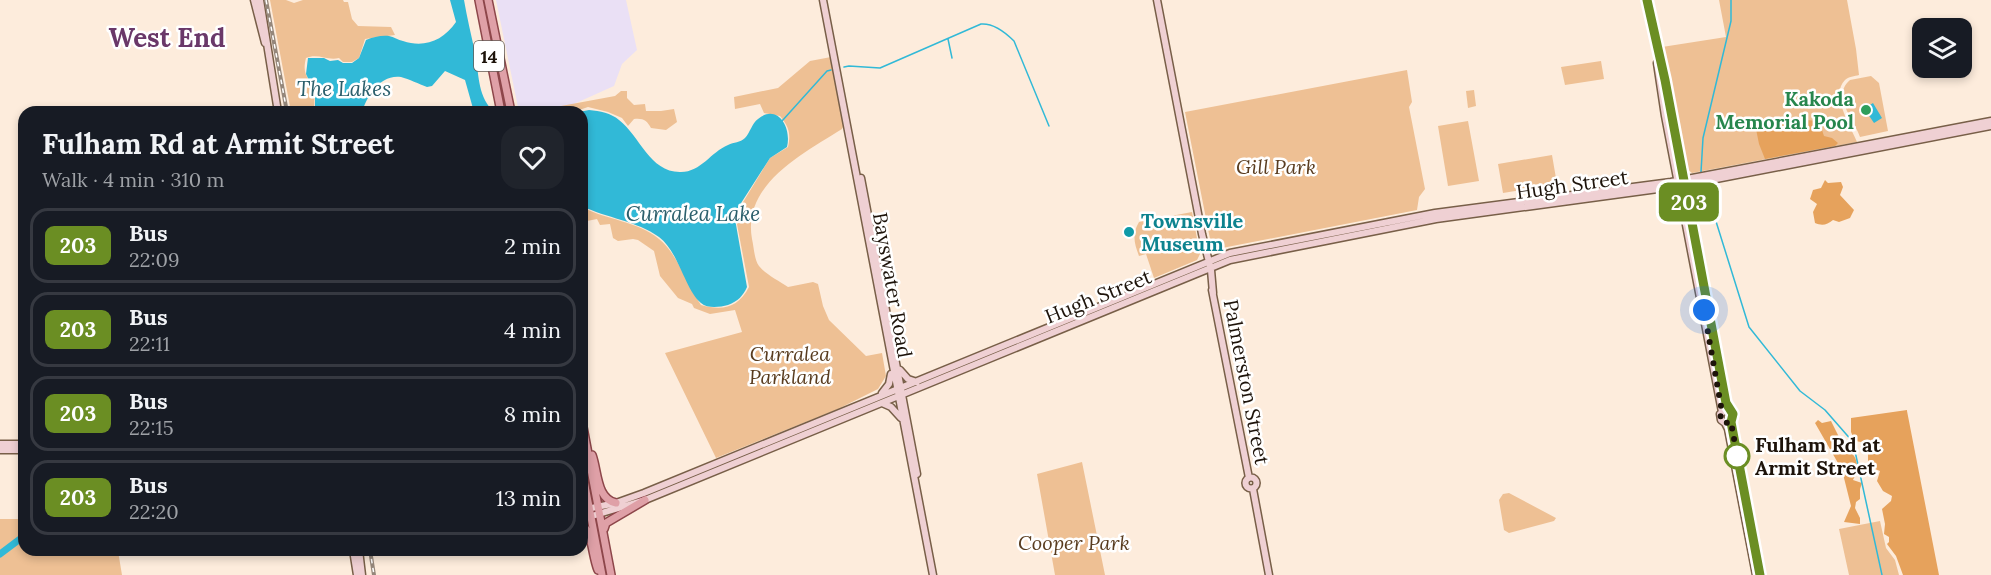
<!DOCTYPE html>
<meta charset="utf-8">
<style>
:root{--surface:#171b24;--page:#20242c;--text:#f1f3f6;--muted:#9ea1a6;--line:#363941}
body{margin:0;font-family:Lora,serif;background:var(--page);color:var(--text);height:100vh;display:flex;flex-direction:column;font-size:22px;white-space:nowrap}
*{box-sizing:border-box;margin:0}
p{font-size:20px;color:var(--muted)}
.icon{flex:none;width:33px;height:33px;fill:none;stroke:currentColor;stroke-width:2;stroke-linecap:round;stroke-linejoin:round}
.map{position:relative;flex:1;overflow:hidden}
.drawer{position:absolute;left:18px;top:106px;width:570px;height:450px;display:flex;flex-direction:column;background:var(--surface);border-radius:18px;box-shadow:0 3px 9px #0003}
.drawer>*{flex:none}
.badge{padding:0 12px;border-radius:9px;font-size:21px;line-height:39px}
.tools{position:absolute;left:1912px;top:18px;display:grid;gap:12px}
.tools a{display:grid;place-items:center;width:60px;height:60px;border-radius:12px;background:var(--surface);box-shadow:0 3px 9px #0003;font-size:30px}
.you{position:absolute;width:30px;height:30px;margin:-15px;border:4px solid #fff;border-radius:50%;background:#1a73e8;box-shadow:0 0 0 9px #1a73e833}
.map>.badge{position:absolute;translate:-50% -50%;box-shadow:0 0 0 3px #fff}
.round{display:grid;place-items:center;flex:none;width:63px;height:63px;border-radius:18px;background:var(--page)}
.summary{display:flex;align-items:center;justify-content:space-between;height:102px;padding:0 24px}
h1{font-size:28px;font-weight:700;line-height:45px}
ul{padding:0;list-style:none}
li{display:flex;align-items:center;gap:18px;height:75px;margin:0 12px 9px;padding:0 12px;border:3px solid var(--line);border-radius:18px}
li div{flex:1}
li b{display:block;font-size:22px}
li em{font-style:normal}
li .badge{min-width:66px;font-weight:700;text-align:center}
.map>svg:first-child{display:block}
</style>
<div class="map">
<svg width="1991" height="575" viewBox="0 0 1991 575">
<rect width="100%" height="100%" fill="#fdecdc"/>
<path fill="#eae0f5" d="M496 0H626L637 50 622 64 614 86 556 112H519Z"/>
<path fill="#eec094" d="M270 0H286L294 3 303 0H343L344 2H348L352 19 358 26 391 27 395 35 365 39 359 58 352 62H343L339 58C327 61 318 53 306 58 301 78 311 77 314 92 315 98 314 106 314 112H291Z
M1719 0H1847L1856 49 1859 75C1855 76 1848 77 1845 80 1830 94 1851 127 1857 142L1692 173 1687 169 1662 47 1726 37Z
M831 57 844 125 842 129C804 153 742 184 752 239 754 247 754 259 759 266 765 274 779 281 788 287L813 282 818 284 823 306 829 320 866 356 882 353 886 376 878 389 838 409 716 458 665 353 742 332 735 310 710 314 694 308 692 304 678 298 660 276 654 251 638 240 633 239 618 241 613 238 610 224 600 225 597 219 582 222V207C606 220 638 221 659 239 677 253 688 286 701 305 723 311 738 308 749 287L736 219 737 212 770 158 788 147C791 133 789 127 780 116L764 113 760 104 735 109 734 97 778 88 810 61Z
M1601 61 1604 79 1565 85 1561 67Z
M1407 70 1412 102 1409 107 1425 189 1419 197 1417 210 1217 249 1211 244 1185 112Z
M1871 76 1879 83 1888 131 1860 137C1854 119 1831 96 1850 80Z
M1474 90 1476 106 1468 108 1466 91Z
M621 91H627V98L634 105 645 104 646 111H661L674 109 677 122 666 130 651 128C647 121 644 118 634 119L628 126 622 118 608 112 588 107 573 112H518L528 108H543L551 110 561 106 615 96Z
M1468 121 1479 181 1448 186 1438 126Z
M1552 155 1557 184 1503 193 1498 164Z
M1192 212 1200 254 1197 260 1154 278 1146 254 1139 256C1134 243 1132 234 1139 222Z
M1082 462 1105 575H1055L1037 474Z
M1509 493 1556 518 1554 521 1509 533 1504 530 1499 500 1503 494Z
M0 519H24V550L118 551 122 575H0Z
M1880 521 1886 548 1895 560 1899 575H1849L1839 529Z"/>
<path fill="#e6a25c" d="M1766 117 1819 121 1824 136 1832 138 1838 143 1835 146 1765 159 1759 144 1755 124Z
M1825 180 1828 183 1841 182 1843 187 1840 195 1854 210 1850 218 1839 222 1833 220C1827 225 1822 226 1815 223L1813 212 1817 204 1810 199 1813 190 1821 188Z
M1907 410V411L1939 575H1903L1896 556 1887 544 1889 542V537L1884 534 1885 524 1882 509 1891 501 1892 496 1883 491 1877 481 1880 471 1868 466V444L1865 440 1861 442 1855 441 1851 432V418Z
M1818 420 1822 423 1831 421 1845 449C1858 454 1860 468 1853 480L1862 483 1860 489V499L1856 502 1855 508 1860 518V524L1844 522 1851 506 1842 470 1815 423Z"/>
<path fill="#31b9d7" d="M450 0H464C467 17 471 35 475 52 479 72 477 94 492 110L474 112 465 80 445 71 432 86 427 87C419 84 409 79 401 77 380 74 367 96 362 112H315V93L306 74 308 58H324L330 61 338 60 343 63H352L359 58 366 40C373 37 382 35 389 36 394 37 398 40 403 41 424 48 443 41 456 22Z
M1873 103 1882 118 1874 123 1863 107 1868 104 1865 108Z
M589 110C600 111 611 113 619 120 640 136 650 173 681 172 701 172 711 152 728 145 734 142 740 143 745 138 750 133 752 123 758 119 777 103 792 127 787 147L770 158 736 211 735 219 747 287C743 296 738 301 728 305 720 307 708 309 701 303 685 290 679 252 659 237 637 221 606 218 582 206V112H579Z"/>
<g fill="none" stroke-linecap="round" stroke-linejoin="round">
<path stroke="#31b9d7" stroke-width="1.5" d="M948 39 952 58
M844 67 849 66 880 68 981 24C993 23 1006 33 1014 41L1049 126
M782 121 827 71 831 70
M1701 172 1703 138 1731 21V0
M1704 183 1749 327 1800 391 1825 410 1853 442 1882 575"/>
<path stroke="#31b9d7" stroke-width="7" d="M0 554 24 536"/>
<g stroke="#785f48" stroke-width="9">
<path id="secondary" d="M254 0 265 43
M260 0 278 112
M823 0 933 575
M1157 0 1202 234 1211 270 1213 293
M1647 0 1653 32
M1653 30 1665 80 1726 403 1733 416 1731 422 1725 423 1721 420 1720 414 1724 411 1729 410
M1657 63 1665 116 1722 412
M861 178 917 474
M1212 290 1249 478
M900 370 908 379 917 382
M882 393 889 384 891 374
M882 403 891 407 901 418
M1731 422 1760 575
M1725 423 1728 429 1756 575
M0 444H24
M0 450H24
M1245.5 483a5.5 5.5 0 1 1 11 0a5.5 5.5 0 1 1-11 0Z
M1253 489 1269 575
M582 510 616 503 644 493 1230 253 1435 213 1671 182 1991 121
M582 519 645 500 1230 260 1436 219 1680 186 1991 126
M353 550 357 575
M359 550 362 575"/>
</g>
<g stroke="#8d464a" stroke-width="10">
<path id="primary" d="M479 0 501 112
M488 0 511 112
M582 422 611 575
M592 455C598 471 596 499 616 503
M582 470 602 575
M582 524C593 535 592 555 598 570
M604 529 606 523 645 500"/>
</g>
<use href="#secondary" stroke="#efd0d3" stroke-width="6"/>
<use href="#primary" stroke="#dfa0a7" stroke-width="7"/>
<g stroke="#95877b" stroke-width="4">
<path id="rail" d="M266 0 287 112
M370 550 374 575"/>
</g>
<use href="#rail" stroke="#fff" stroke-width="1.5" stroke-dasharray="4.5" stroke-linecap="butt"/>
</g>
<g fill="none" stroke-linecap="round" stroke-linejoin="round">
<g stroke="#fff" stroke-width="14">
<path id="line" d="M1647 0 1665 80 1726 403 1733 414 1731 422 1760 575"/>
</g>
<use href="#line" stroke="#6b8e23" stroke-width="9"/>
<path stroke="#1d130a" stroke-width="6" stroke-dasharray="0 10.8" d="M1704 310 1722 412 1720 418 1725 423 1731 422 1738 461 1737 456"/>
</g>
<circle fill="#2e9e5b" stroke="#fff" stroke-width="2" cx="1866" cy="110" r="6"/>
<circle fill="#0f9aa8" stroke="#fff" stroke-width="2" cx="1129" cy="232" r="6"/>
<circle fill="#fff" stroke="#6b8e23" stroke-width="3" cx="1737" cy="456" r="12"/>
<g text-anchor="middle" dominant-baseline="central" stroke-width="5" stroke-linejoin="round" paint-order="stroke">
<rect fill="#fff" stroke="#615a54" stroke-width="1.5" x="474" y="41" width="30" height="30" rx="4.5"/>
<g font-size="18" font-weight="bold" fill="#1d130a">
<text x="489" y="56">14</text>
</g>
<g font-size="20" font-weight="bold" fill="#27864d" stroke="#fff" text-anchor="end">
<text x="1854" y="98">Kakoda<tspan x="1854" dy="23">Memorial Pool</tspan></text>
</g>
<g font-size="20" font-style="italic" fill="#593c1f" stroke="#fff">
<text x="1276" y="166">Gill Park</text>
<text x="790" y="353">Curralea<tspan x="790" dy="23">Parkland</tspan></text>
<text x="1074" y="542">Cooper Park</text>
</g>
<g font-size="20" fill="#1d130a" stroke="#fff">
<text transform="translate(1572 184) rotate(-8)">Hugh Street</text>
<text transform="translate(893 285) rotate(80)">Bayswater Road</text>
<text transform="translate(1098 296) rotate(-22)">Hugh Street</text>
<text transform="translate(1247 382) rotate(79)">Palmerston Street</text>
</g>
<g font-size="20" font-weight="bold" fill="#0d838f" stroke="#fff" text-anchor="start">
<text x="1141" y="220">Townsville<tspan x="1141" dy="23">Museum</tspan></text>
</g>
<g font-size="20" font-weight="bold" fill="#1d130a" stroke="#fff" text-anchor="start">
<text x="1755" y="444">Fulham Rd at<tspan x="1755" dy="23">Armit Street</tspan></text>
</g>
<g font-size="21" font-style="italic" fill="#2b5f6c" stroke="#fff">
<text x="344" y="88">The Lakes</text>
<text x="693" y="213">Curralea Lake</text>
</g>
<g font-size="26" font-weight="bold" fill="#6a3869" stroke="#fff">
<text x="167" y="37">West End</text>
</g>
</g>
</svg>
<div class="tools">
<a><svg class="icon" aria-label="layers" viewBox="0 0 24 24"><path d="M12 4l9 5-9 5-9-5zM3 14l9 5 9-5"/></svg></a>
</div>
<div class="you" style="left:1704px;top:310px"></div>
<b class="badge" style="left:1689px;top:202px;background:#6b8e23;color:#fff">203</b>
<section class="drawer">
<div class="summary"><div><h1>Fulham Rd at Armit Street</h1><p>Walk · 4 min · 310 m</p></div><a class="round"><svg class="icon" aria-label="heart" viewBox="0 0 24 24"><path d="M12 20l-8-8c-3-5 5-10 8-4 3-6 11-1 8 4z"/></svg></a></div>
<ul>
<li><span class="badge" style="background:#6b8e23;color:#fff">203</span><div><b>Bus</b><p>22:09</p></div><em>2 min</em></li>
<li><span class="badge" style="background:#6b8e23;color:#fff">203</span><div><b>Bus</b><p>22:11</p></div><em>4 min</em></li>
<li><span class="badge" style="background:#6b8e23;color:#fff">203</span><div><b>Bus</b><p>22:15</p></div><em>8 min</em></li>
<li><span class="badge" style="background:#6b8e23;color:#fff">203</span><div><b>Bus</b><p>22:20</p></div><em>13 min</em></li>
</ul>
</section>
</div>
